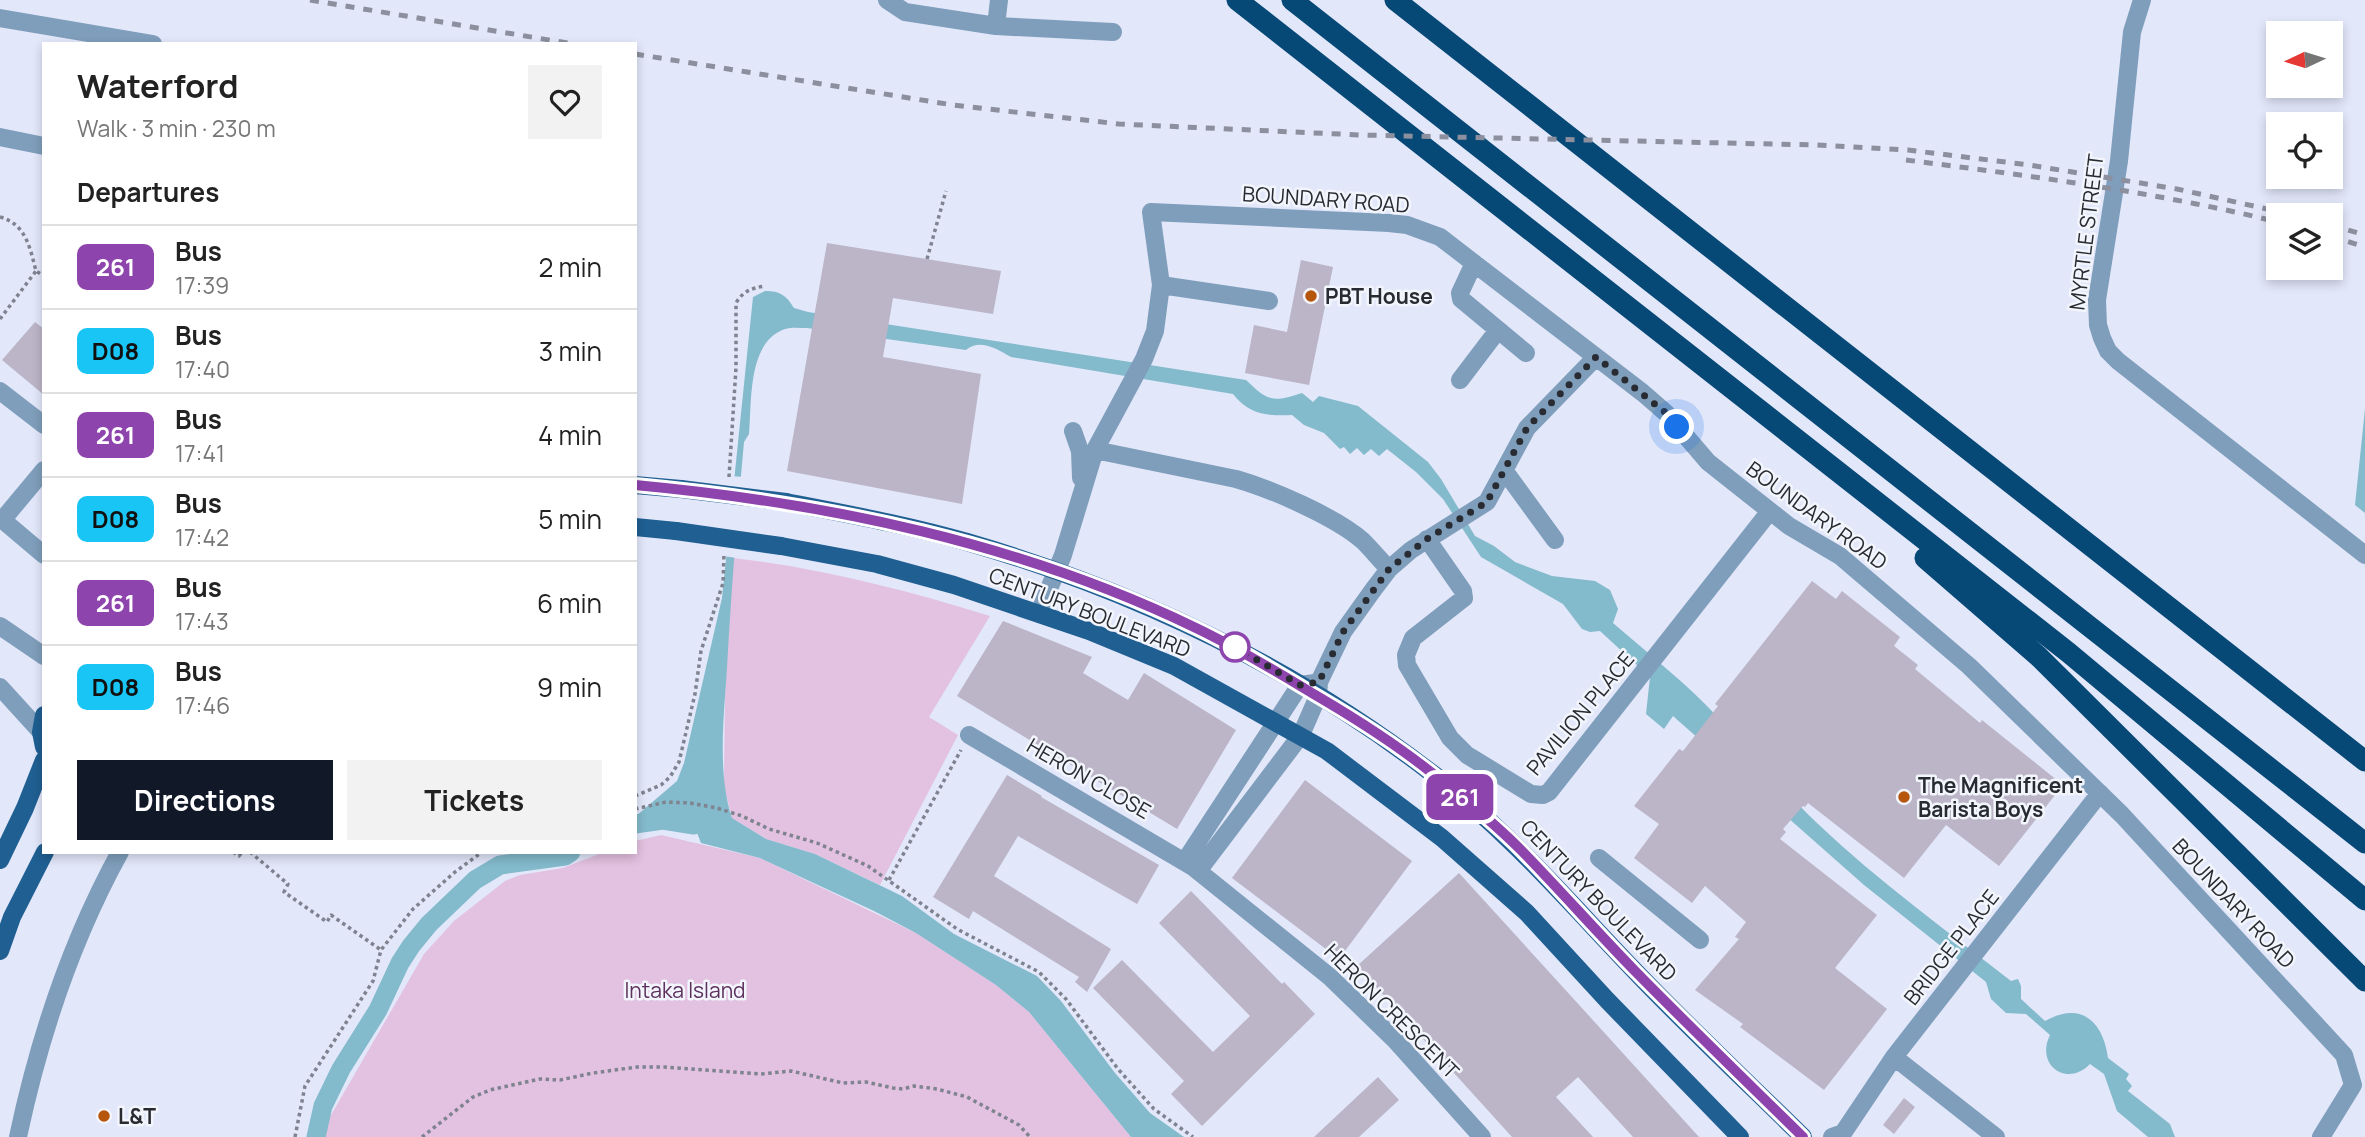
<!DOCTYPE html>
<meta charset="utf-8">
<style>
:root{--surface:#fff;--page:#f2f2f2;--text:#222;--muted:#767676;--line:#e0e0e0;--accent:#111827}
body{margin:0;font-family:Manrope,sans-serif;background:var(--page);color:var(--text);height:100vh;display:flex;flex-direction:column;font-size:26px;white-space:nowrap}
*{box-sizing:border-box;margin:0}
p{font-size:23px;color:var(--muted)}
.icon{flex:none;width:38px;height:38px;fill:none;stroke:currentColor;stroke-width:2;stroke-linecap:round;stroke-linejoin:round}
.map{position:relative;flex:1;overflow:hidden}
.drawer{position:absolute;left:42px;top:42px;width:595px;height:812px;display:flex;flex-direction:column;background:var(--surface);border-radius:0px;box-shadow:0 4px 10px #0003}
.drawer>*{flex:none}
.badge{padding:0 14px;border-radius:10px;font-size:24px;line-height:46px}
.needle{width:46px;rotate:266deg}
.fabs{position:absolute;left:2266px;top:21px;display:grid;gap:14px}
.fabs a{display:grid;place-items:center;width:77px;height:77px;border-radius:0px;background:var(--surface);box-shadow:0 4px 10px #0003;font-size:35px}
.you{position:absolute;width:35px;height:35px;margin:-18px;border:5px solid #fff;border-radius:50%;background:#1a73e8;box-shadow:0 0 0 10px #1a73e833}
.map>.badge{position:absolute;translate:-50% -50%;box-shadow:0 0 0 4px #fff}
h2{padding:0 35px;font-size:26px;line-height:63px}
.round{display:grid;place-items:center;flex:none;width:74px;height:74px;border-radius:0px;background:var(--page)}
.overview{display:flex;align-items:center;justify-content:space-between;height:119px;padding:0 35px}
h1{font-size:33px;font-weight:700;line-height:52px}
.cta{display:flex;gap:14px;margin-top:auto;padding:14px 35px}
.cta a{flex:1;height:80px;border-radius:0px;background:var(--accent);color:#fff;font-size:28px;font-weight:700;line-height:80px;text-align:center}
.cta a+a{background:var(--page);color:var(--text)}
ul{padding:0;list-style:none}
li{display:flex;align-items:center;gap:21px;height:84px;padding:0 35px;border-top:2px solid var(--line)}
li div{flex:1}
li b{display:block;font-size:26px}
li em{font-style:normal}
li .badge{min-width:77px;font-weight:700;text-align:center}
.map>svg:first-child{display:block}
</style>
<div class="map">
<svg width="2365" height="1137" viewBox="0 0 2365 1137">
<rect width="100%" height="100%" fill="#e2e7fa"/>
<path fill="#e3c1e0" d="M733 558C821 568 906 590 990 616L929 717 958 735 880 885 815 854 766 839 732 818 724 786 725 694Z
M661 835 760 858 916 933 996 985 1029 1012 1131 1137H325L327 1122 424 954 454 921 505 881 520 875 563 868 604 852H635V841Z"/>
<path fill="#83bacc" d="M765 291C780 291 786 295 794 308L808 312 1246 380C1268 401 1272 403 1302 393L1313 402 1319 396 1358 406 1428 462 1441 479 1475 536 1494 546 1515 562 1552 576 1595 581 1610 590 1618 609 1613 623C1644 650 1677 676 1705 704 1744 743 1778 786 1818 824 1878 881 1946 930 2011 981L2018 979 2021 986V999L2045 1021C2081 1001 2103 1021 2108 1058L2129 1074 2126 1079 2132 1086 2128 1091 2170 1124 2175 1137H2148L2117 1111 2104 1074 2090 1064C2067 1088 2035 1065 2050 1035L2026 1014 2006 1013 1991 999 1986 982 1864 885 1673 716 1664 729 1646 714 1650 677 1600 631 1590 632 1582 629 1563 604 1481 557 1443 499 1416 472 1387 449 1379 456 1371 449 1364 455 1357 448 1350 454 1344 447 1340 449 1324 433 1304 425 1292 415C1268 416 1249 415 1233 394L1011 357C997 349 980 338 966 350L807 328C800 328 791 327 785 329 747 342 752 402 749 434L744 442C737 518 731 593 727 668 724 715 717 773 732 818L766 839 815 854 902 896 954 934 1037 976 1061 1001 1115 1073 1150 1113 1184 1137H1131L1029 1012 996 985 916 933 874 911 760 858 701 843 694 825 663 820 635 824V817L677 781 684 763 722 598 753 297Z
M2365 409V513L2355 505Z"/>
<path fill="#e2e7fa" d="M730 476 744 477 737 558 723 556Z"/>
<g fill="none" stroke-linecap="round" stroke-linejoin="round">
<path stroke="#83bacc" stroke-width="19" d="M635 824 663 820 694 825
M316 1137 323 1106 341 1069 378 1010 400 963 411 946 429 924 475 880 500 865 565 856 571 852"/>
</g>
<path fill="#bbb5c7" d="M827 243 1001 271 993 314 893 298 883 357 981 374 962 504 787 471Z
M1301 260 1333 267 1309 385 1245 373 1254 325 1287 332Z
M35 322 44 329V395L2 360Z
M1812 581 1836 599 1842 591 1900 637 1894 646 1918 665 1915 669 1980 723 1982 720 2063 785 1999 866 1946 825 1904 878 1808 803 1805 807 1803 806 1783 829 1786 832 1780 839 1877 915 1835 968 1887 1009 1824 1090 1740 1027 1743 1024 1695 990 1739 939 1735 937 1746 922 1705 886 1692 903 1634 858 1659 824 1634 806 1679 749 1683 751 1718 706 1715 704Z
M1003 621 1092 657 1083 673 1128 700 1144 673 1236 730 1177 829 957 696Z
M1007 775 1042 796 1041 797 1159 865 1137 904 1018 836 994 876 1111 949 1087 992 1075 982 1079 977 973 911 969 919 933 897Z
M1305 780 1412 861 1339 959 1232 878Z
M1459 873 1581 1007 1699 1137H1633L1578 1077 1556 1097 1593 1137H1512L1357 966Z
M1191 891 1282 984 1284 982 1315 1014 1202 1126 1171 1094 1184 1081 1093 988 1122 960 1213 1052 1250 1016 1159 923Z
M1378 1077 1399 1100 1359 1137H1314Z
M1904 1098 1915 1107 1894 1134 1883 1125Z"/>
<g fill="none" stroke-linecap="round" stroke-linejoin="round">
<path stroke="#7f838f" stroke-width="3.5" stroke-dasharray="3.5 3.5" stroke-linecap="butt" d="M0 217C26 224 30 248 36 271L44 276
M927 259 946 191
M0 319 36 271
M729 477 736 368V303C743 291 752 288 765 286
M635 796 661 785 670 777 679 762 695 694 701 651 723 583 724 554
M635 809 666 802 690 803 717 808 742 816 769 829 817 843 868 866 957 929 1039 972 1066 999 1118 1069 1154 1109 1193 1137
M233 852 239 856 242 852
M250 852 288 884 284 892 327 922 331 915 381 950
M889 880 961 750
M295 1137 305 1086 373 981 381 950 413 909 455 872 482 852
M422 1137 473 1097 490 1090 540 1079 560 1080 593 1073 637 1067H664L761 1074 791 1071 843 1083 866 1082 893 1088 903 1089 914 1086 937 1089 967 1097 1019 1125 1030 1137"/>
<path stroke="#7f9ebb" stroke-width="18" d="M887 0 905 12 996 26 1113 32
M2142 0 2132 32 2119 161 2097 300 2098 325 2102 338 2108 351 2118 361 2365 555
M0 18 153 44
M996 26 999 0
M0 137 44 146
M1474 263 1460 293 1461 299 1526 353
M1161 285 1269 301
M1460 380 1498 330
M0 391 44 425
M1073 431 1080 451 1081 478
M1095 450 1236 479C1271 489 1336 517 1363 541 1372 550 1380 560 1389 569
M44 470 4 518 5 522 44 555
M1504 470 1555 540
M1427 539 1463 591 1464 598 1413 638 1406 655 1407 665 1450 738 1467 755 1531 794 1543 795 1549 792 1770 511
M1039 613 1063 555 1095 450 1144 359 1155 331 1161 285 1151 212 1389 223 1407 225 1440 237 1643 393 1666 413 1708 462 1789 526 1840 556 1969 666 2122 815 2344 1055 2353 1085 2321 1137
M0 626 44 656
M0 687 41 732
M969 735 1193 867 1330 977 1395 1040 1482 1137
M1599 858 1700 940
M1185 861 1300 685 1315 683
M1198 871 1301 735 1318 696 1319 682 1343 632 1373 590 1389 569 1411 550 1487 502 1527 428 1596 357
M1894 1057 1996 1137
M18 1137C39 1038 71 941 120 852
M1832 1137 1843 1133 1894 1057 2100 793"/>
<path stroke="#1f5f92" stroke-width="18" d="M635 485 681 489
M786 502C847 514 908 525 967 542 1135 591 1294 667 1433 774 1507 830 1568 901 1632 968 1687 1026 1746 1081 1803 1137
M635 527 676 531
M781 546 877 564 954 585 1089 631 1174 666 1327 751 1442 838 1527 913 1607 1000 1740 1137
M44 715 41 732 44 747
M0 860 25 808 44 760
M0 951 12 917 45 852"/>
<path stroke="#064876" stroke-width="21" d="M1237 0 2069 653 2365 900
M1292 0 2365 843
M1395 0 2365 761
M1925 558 2038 656 2365 981"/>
<path stroke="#8c8f9d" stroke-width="5" stroke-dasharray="9 9" stroke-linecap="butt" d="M310 0 573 44
M635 54 953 105 1119 124 1360 135 1817 145 1908 150 2029 165 2177 189 2294 215
M1906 160C2031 176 2156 192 2278 222
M2331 225 2365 235
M2331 236 2365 247"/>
<path stroke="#1f5f92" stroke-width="18" d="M681 489 786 502
M676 531 781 546"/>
</g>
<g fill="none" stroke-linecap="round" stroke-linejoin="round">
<g stroke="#fff" stroke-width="16">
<path id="line" d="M635 485C829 503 1020 543 1196 628 1238 648 1277 672 1317 696 1358 720 1400 747 1437 777 1466 800 1495 824 1521 850 1560 890 1596 931 1635 971 1690 1027 1747 1082 1803 1137"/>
</g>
<use href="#line" stroke="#8e44ad" stroke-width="10"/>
<path stroke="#292b32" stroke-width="7" stroke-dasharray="0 12.6" d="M1235 647 1300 685 1319 682 1343 632 1389 569 1427 539 1487 502 1527 428 1596 357 1666 413 1677 427"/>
</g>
<g fill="#b5560c" stroke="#f3f5fc" stroke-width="2.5">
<circle cx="1311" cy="296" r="7"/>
<circle cx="1904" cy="797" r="7"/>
<circle cx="104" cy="1116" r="7"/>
</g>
<circle fill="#fff" stroke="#8e44ad" stroke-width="3.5" cx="1235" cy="647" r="14"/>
<g text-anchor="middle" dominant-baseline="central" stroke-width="5" stroke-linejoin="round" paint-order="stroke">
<g font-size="21" fill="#292b32" stroke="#f3f5fc">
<text transform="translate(1326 199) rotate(4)">BOUNDARY ROAD</text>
<text transform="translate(2086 232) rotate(-83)">MYRTLE STREET</text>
<text transform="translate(1817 515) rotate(36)">BOUNDARY ROAD</text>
<text transform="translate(1090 612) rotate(21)">CENTURY BOULEVARD</text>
<text transform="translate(1580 713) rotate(-50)">PAVILION PLACE</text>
<text transform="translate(1089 778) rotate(30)">HERON CLOSE</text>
<text transform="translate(1599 900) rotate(46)">CENTURY BOULEVARD</text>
<text transform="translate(2234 903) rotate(47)">BOUNDARY ROAD</text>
<text transform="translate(1951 947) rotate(-52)">BRIDGE PLACE</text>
<text transform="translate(1392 1011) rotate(45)">HERON CRESCENT</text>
</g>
<g font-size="21" font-weight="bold" fill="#292b32" stroke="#f3f5fc" text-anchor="start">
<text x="1325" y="296">PBT House</text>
<text x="1918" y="785">The Magnificent<tspan x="1918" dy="24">Barista Boys</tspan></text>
<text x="118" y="1116">L&amp;T</text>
</g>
<g font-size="21" fill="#5e305d" stroke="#f3f5fc">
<text x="685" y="990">Intaka Island</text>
</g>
</g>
</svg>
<div class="fabs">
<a><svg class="needle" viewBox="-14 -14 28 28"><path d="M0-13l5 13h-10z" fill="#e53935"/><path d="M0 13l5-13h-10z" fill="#767676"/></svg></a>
<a><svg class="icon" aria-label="locate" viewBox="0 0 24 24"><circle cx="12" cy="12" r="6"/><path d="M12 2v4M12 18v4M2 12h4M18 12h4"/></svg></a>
<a><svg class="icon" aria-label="layers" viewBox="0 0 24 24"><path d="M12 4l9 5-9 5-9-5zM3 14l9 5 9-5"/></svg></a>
</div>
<div class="you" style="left:1677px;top:427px"></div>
<b class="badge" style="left:1460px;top:797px;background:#8e44ad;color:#fff">261</b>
<section class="drawer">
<div class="overview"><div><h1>Waterford</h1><p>Walk · 3 min · 230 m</p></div><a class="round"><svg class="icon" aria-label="heart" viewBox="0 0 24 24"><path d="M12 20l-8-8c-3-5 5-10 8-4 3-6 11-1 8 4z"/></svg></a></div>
<h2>Departures</h2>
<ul>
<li><span class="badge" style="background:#8e44ad;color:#fff">261</span><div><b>Bus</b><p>17:39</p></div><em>2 min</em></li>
<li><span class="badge" style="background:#18c5f4;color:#111">D08</span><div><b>Bus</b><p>17:40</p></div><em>3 min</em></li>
<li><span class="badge" style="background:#8e44ad;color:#fff">261</span><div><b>Bus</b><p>17:41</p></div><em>4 min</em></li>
<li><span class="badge" style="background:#18c5f4;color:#111">D08</span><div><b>Bus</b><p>17:42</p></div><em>5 min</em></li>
<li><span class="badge" style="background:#8e44ad;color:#fff">261</span><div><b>Bus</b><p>17:43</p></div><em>6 min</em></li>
<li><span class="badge" style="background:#18c5f4;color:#111">D08</span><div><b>Bus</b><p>17:46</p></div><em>9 min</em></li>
</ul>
<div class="cta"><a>Directions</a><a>Tickets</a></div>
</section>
</div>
